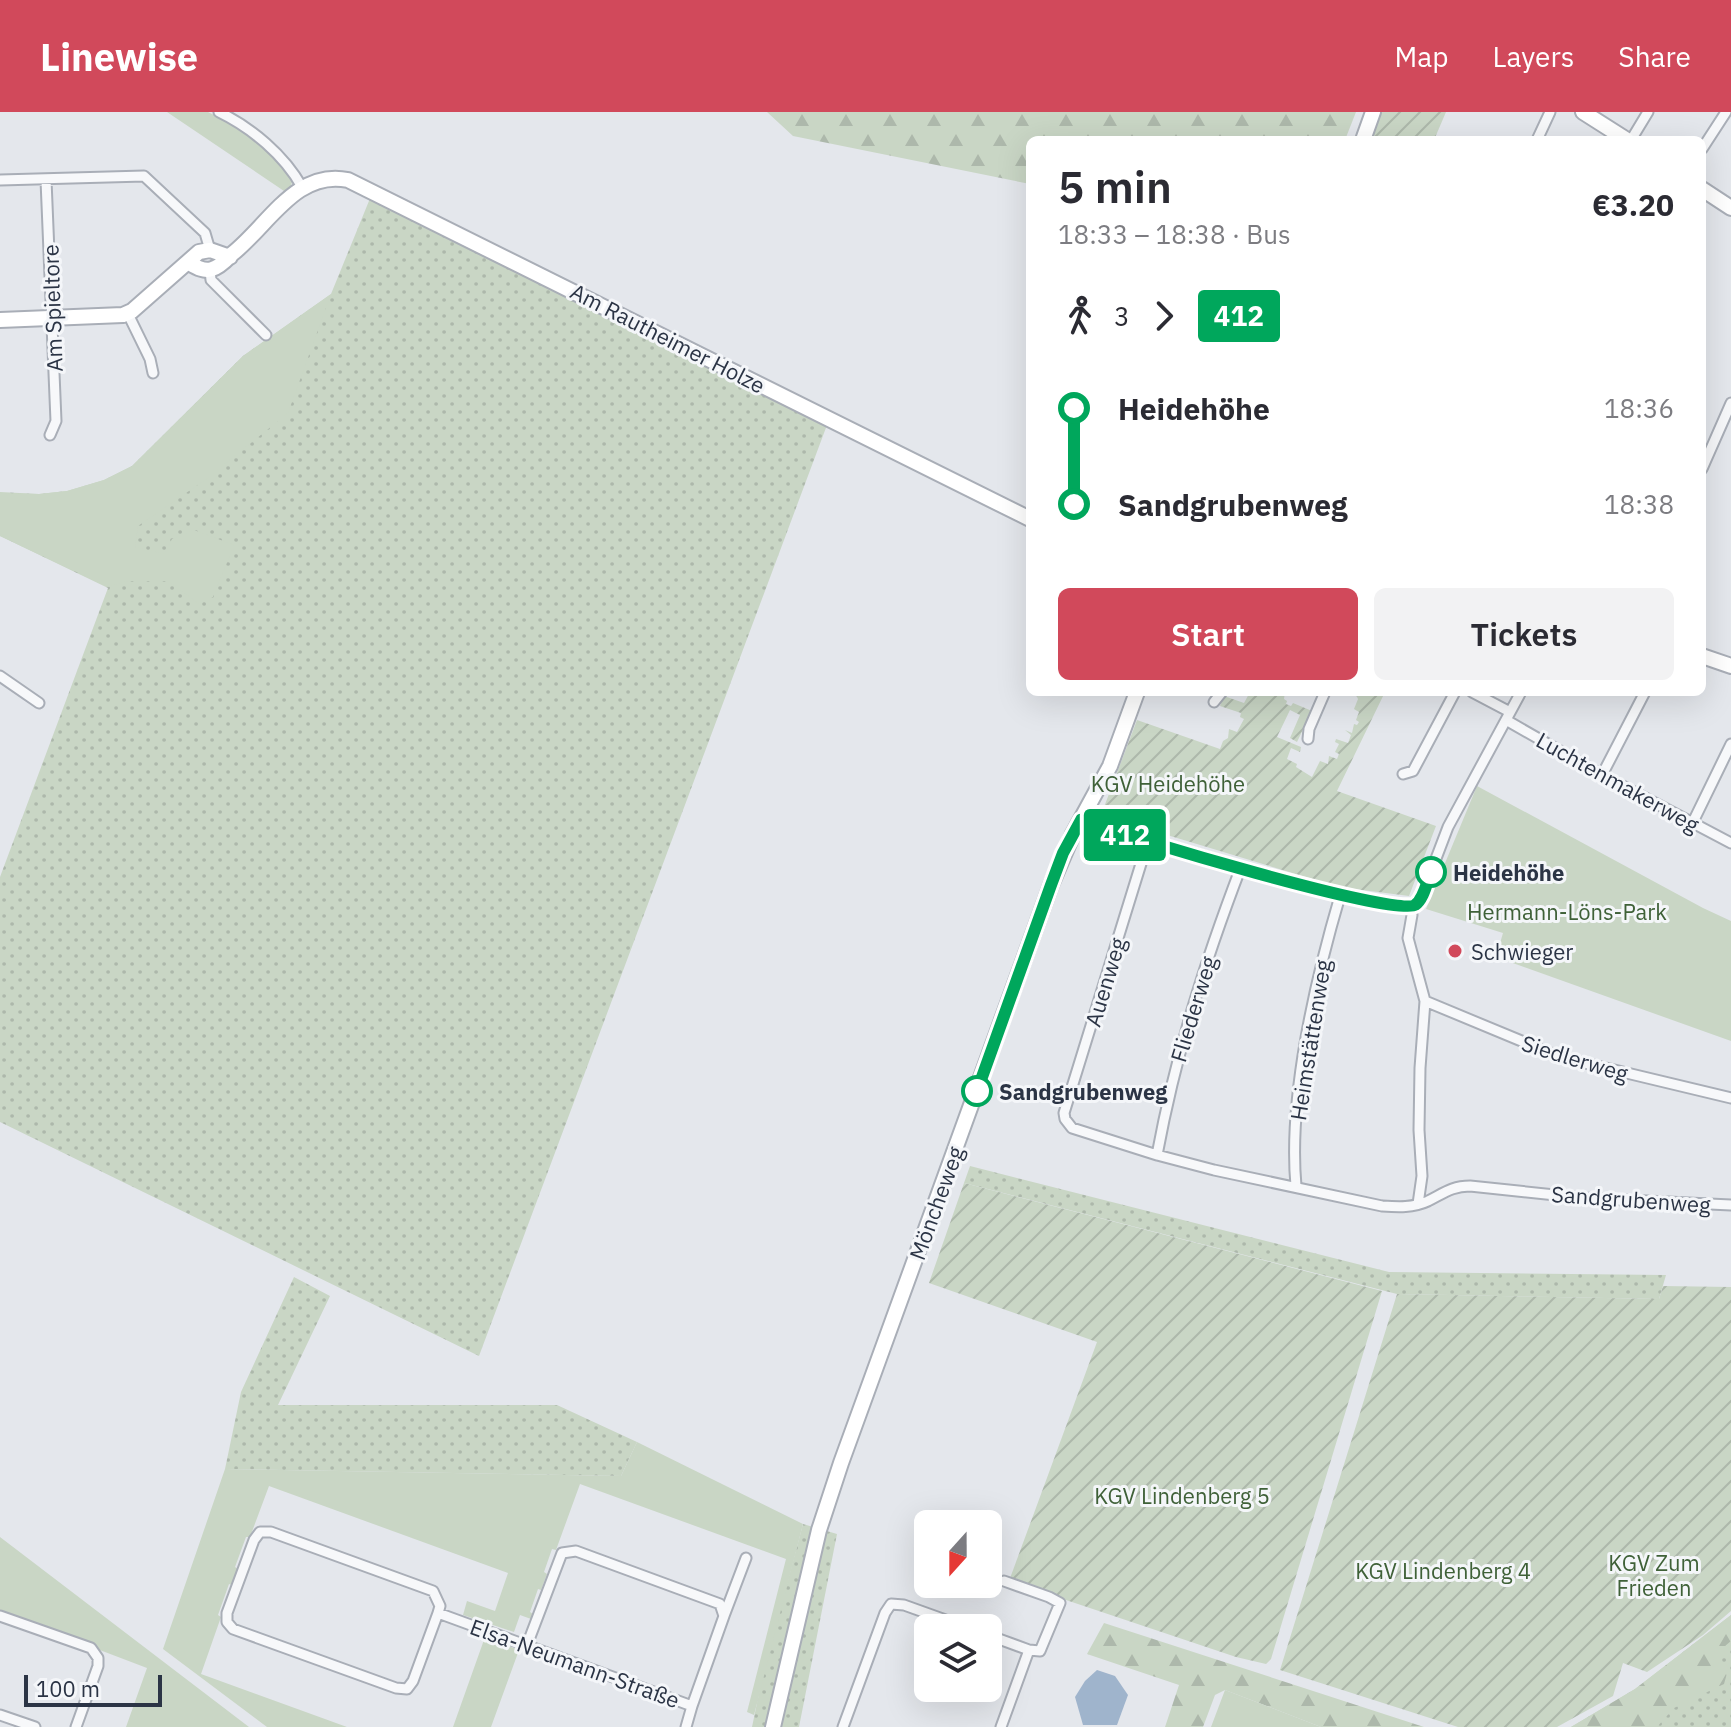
<!DOCTYPE html>
<meta charset="utf-8">
<style>
:root{--surface:#fff;--page:#f2f2f3;--text:#2b2b33;--muted:#7c7c81;--accent:#d1495b}
body{margin:0;font-family:"IBM Plex Sans",sans-serif;background:var(--page);color:var(--text);height:100vh;display:flex;flex-direction:column;font-size:30px;white-space:nowrap}
*{box-sizing:border-box;margin:0}
p{font-size:26px;color:var(--muted)}
.icon{flex:none;width:44px;height:44px;fill:none;stroke:currentColor;stroke-width:2;stroke-linecap:round;stroke-linejoin:round}
.map{position:relative;flex:1;overflow:hidden}
.drawer{position:absolute;left:1026px;top:24px;width:680px;height:560px;display:flex;flex-direction:column;background:var(--surface);border-radius:12px;box-shadow:0 8px 32px #0002}
.drawer>*{flex:none}
.badge{padding:0 16px;border-radius:6px;font-size:28px;line-height:52px}
.needle{width:52px;rotate:201deg}
.controls{position:absolute;left:914px;top:1398px;display:grid;gap:16px}
.controls a{display:grid;place-items:center;width:88px;height:88px;border-radius:12px;background:var(--surface);box-shadow:0 8px 32px #0002;font-size:40px}
.scale{position:absolute;left:24px;bottom:20px;width:138px;box-sizing:border-box;padding-left:8px;border:4px solid #2b3445;border-top:0;font-size:22px;line-height:28px;white-space:nowrap;color:#2b3445;-webkit-text-stroke:6px #f4f6f9;paint-order:stroke}
.map>.badge{position:absolute;translate:-50% -50%;box-shadow:0 0 0 4px #fff}
.legs{display:flex;align-items:center;gap:12px;height:88px;padding:0 32px;font-size:26px}
.legs p{margin-inline-start:auto}
.summary{display:flex;align-items:center;justify-content:space-between;height:136px;padding:0 32px}
h1{font-size:44px;font-weight:600;line-height:60px}
.action{display:flex;gap:16px;margin-top:auto;padding:16px 32px}
.action a{flex:1;height:92px;border-radius:12px;background:var(--accent);color:#fff;font-size:32px;font-weight:600;line-height:92px;text-align:center}
.action a+a{background:var(--page);color:var(--text)}
ul{padding:0 32px;list-style:none}
li{display:flex;align-items:center;gap:28px;height:96px;font-size:30px}
li i{display:grid;place-items:center;width:12px;height:100%;margin:0 10px;background:currentColor}
li i::after{content:'';width:20px;height:20px;margin:-10px;border:6px solid;border-radius:50%;background:var(--surface)}
li p{margin-inline-start:auto}
li:first-child i{background:linear-gradient(#0000 50%,currentColor 0)}
li:last-child i{background:linear-gradient(currentColor 50%,#0000 0)}
header{display:flex;align-items:center;gap:48px;box-sizing:border-box;height:112px;padding:0 40px;background:var(--accent);color:#fff}
header strong{font-size:38px}
nav{display:flex;gap:44px;margin-inline-start:auto;font-size:28px}
.map>svg:first-child{display:block}
</style>
<header>
<strong>Linewise</strong>
<nav><a>Map</a><a>Layers</a><a>Share</a></nav>
</header>
<div class="map">
<svg width="1731" height="1615" viewBox="0 0 1731 1615">
<defs>
<pattern id="grass-dots" width="8" height="8" patternUnits="userSpaceOnUse" patternTransform="scale(2)"><rect width="8" height="8" fill="#c9d6c5"/><path d="M2 2h.1M6 6h.1" fill="none" stroke="#adb8ab" stroke-width="1.8" stroke-linecap="round"/></pattern>
<pattern id="forest-firs" width="22" height="20" patternUnits="userSpaceOnUse" patternTransform="scale(2)"><rect width="22" height="20" fill="#c9d6c5"/><path d="M5 1l3.5 6h-7zM16 11l3.5 6h-7z" fill="#adb8ab"/></pattern>
<pattern id="garden-furrows" width="10" height="10" patternUnits="userSpaceOnUse" patternTransform="scale(2)"><rect width="10" height="10" fill="#c9d6c5"/><path d="M-1 1l2-2M0 10L10 0M9 11l2-2" fill="none" stroke="#adb8ab"/></pattern>
</defs>
<rect width="100%" height="100%" fill="#e4e7ec"/>
<path fill="url(#grass-dots)" d="M371 84 827 313 479 1244 0 1010V765L108 476 0 424V380L39 382 67 379 104 368 132 354 243 244 331 182Z
M970 1054 1389 1160 1666 1163 1659 1187 1397 1182 964 1071Z
M294 1165 330 1184 278 1293H557L637 1330 621 1364 225 1357 241 1280Z
M803 1412 837 1422 799 1615H752L763 1562Z
M1731 1503V1615H1571L1635 1577Z"/>
<path fill="url(#forest-firs)" d="M767 0H1356L1345 28H1030V72L793 24Z
M1731 1503V1529L1719 1539V1549L1729 1554 1724 1572 1674 1596 1657 1615H1571L1635 1577Z
M1104 1511 1424 1615H1321L1225 1578 1215 1583 1203 1615H1165L1179 1573 1087 1542Z"/>
<path fill="#c9d6c5" d="M167 0H208L247 20 289 59 293 66 291 74 284 79Z
M331 182 288 301 205 368 138 414 135 435 164 442 172 427 194 418 234 433 213 485 199 492 168 469H128L108 475 0 424V381L39 382 67 379 104 368 132 354 243 244Z
M1477 674 1703 796 1731 809V929L1496 845 1503 821 1426 797Z
M637 1330 803 1412 754 1603 747 1600 786 1447 580 1372 556 1438 552 1437 544 1460 547 1462 541 1478 538 1477 530 1500 533 1502 531 1507 520 1503 514 1520 463 1503 467 1489 495 1499 508 1461 269 1374 250 1425H246L235 1455 238 1457 232 1473 229 1472 218 1503 221 1505 201 1562 347 1615H267L163 1537 225 1357 621 1364Z
M0 1425 249 1615H126L147 1556 0 1500Z
M485 1525 519 1538 491 1615H453Z
M1225 1578 1321 1615H1211Z"/>
<path fill="url(#garden-furrows)" d="M1381 0H1446L1434 28H1371Z
M1250 580H1285L1284 587 1287 589 1286 592 1291 594 1293 591 1312 599 1297 630 1290 626 1300 603 1290 598 1277 625 1301 635 1300 640 1291 636 1287 647 1297 652 1296 655 1312 665 1320 649 1328 652 1329 644 1337 647 1339 642 1335 640 1339 632 1335 630 1336 627 1348 631 1351 623 1345 618 1352 621 1354 612 1357 613 1359 610 1356 608 1359 600 1354 597 1358 587 1356 583 1359 580 1368 584 1370 580H1385L1337 679 1436 714 1409 784 1339 775 1101 703 1137 608 1220 637 1223 629 1228 626 1229 617 1237 620 1244 607 1240 605 1241 601 1220 594 1224 584 1244 591Z
M964 1071 1382 1179 1271 1547 1266 1552 1236 1545 1009 1469 1097 1230 929 1171Z
M1663 1174 1731 1175V1499L1703 1523 1647 1560 1623 1551 1613 1584 1557 1615H1458L1280 1558 1397 1182 1659 1187Z"/>
<path fill="#9fb4cc" d="M1097 1558 1115 1564 1128 1583 1117 1613H1083L1075 1585 1085 1569Z"/>
<g fill="none" stroke-linecap="round" stroke-linejoin="round">
<g stroke="#a9aeb7" stroke-width="13">
<path id="street" d="M219 0C252 16 284 43 302 75
M1537 28 1550 0
M1631 28 1648 0
M1702 37 1726 0
M0 68 144 64 205 121 210 138
M46 68 56 309 50 323
M210 158 211 168 266 223
M128 202 150 247 153 261
M1702 357 1731 291
M0 564 39 591
M1472 580 1510 600
M1214 590 1222 580
M1506 608 1602 663 1731 731
M1308 627 1309 617 1325 580
M1403 662 1413 659 1455 580
M1602 663 1645 580
M1081 708 1340 784 1391 794 1410 795
M1692 712 1731 632
M1148 729 1064 1001 1065 1007 1072 1016 1157 1043 1214 1058 1382 1094C1398 1095 1413 1096 1428 1089 1444 1081 1452 1074 1470 1074L1584 1086 1731 1093
M1410 795 1412 803 1408 826 1425 889 1420 956 1419 1018 1422 1064 1418 1092
M1410 795 1421 786 1448 715 1521 580
M1425 889 1560 945 1731 986
M1157 1043C1176 941 1204 852 1241 755
M1296 1074C1288 986 1315 869 1340 784
M1004 1469 1049 1485 1060 1491 1040 1539 1029 1538
M438 1501 440 1494 433 1479 271 1420H260L254 1428 227 1501V1510L233 1517 396 1576 407 1577 413 1569 438 1501 692 1594 686 1615
M0 1504 91 1536 98 1546V1554L76 1615
M724 1504 746 1446
M988 1523 1029 1538 1001 1615
M527 1533 562 1441 576 1439 720 1492 724 1504 692 1594
M0 1603 35 1615
M843 1615 885 1501 891 1492 904 1493 968 1516"/>
</g>
<g stroke="#a9aeb7" stroke-width="18">
<path id="secondary" d="M1583 0 1627 28
M1363 28 1373 0
M1702 77 1731 96
M189 151C196 155 204 160 212 157 220 155 227 147 232 142 268 114 296 57 348 68L1030 407
M0 208 123 203 132 199 199 140 210 138 230 145
M1702 544 1731 554
M773 1615 819 1418 841 1351 1051 773 1073 722 1110 654 1137 580"/>
</g>
<use href="#street" stroke="#f7f8fa" stroke-width="9"/>
<use href="#secondary" stroke="#fff" stroke-width="14"/>
</g>
<g fill="none" stroke-linecap="round" stroke-linejoin="round">
<g stroke="#fff" stroke-width="18">
<path id="line-1" d="M977 979 1051 773 1063 741 1081 708C1118 722 1397 806 1415 793 1424 787 1427 769 1431 760"/>
</g>
<use href="#line-1" stroke="#00a75c" stroke-width="12"/>
</g>
<g fill="#fff" stroke="#00a75c" stroke-width="4">
<circle cx="1431" cy="760" r="14"/>
<circle cx="977" cy="979" r="14"/>
</g>
<circle fill="#d1495b" stroke="#f4f6f9" stroke-width="3" cx="1455" cy="839" r="8"/>
<g text-anchor="middle" dominant-baseline="central" stroke-width="6" stroke-linejoin="round" paint-order="stroke">
<g font-size="22" fill="#2b3445" stroke="#f4f6f9">
<text transform="translate(52 196) rotate(-92)">Am Spieltore</text>
<text transform="translate(668 226) rotate(27)">Am Rautheimer Holze</text>
<text transform="translate(1618 670) rotate(29)">Luchtenmakerweg</text>
<text transform="translate(1105 870) rotate(-73)">Auenweg</text>
<text transform="translate(1193 897) rotate(-73)">Fliederweg</text>
<text transform="translate(1310 928) rotate(-81)">Heimstättenweg</text>
<text transform="translate(1575 946) rotate(17)">Siedlerweg</text>
<text transform="translate(1631 1087) rotate(4)">Sandgrubenweg</text>
<text transform="translate(936 1091) rotate(-70)">Möncheweg</text>
<text transform="translate(575 1551) rotate(20)">Elsa-Neumann-Straße</text>
</g>
<g font-size="22" fill="#3f6138" stroke="#f4f6f9">
<text x="1168" y="671">KGV Heidehöhe</text>
<text x="1567" y="799">Hermann-Löns-Park</text>
<text x="1182" y="1383">KGV Lindenberg 5</text>
<text x="1654" y="1450">KGV Zum<tspan x="1654" dy="25">Frieden</tspan></text>
<text x="1443" y="1458">KGV Lindenberg 4</text>
</g>
<g font-size="22" font-weight="bold" fill="#2b3445" stroke="#f4f6f9" text-anchor="start">
<text x="1453" y="760">Heidehöhe</text>
<text x="999" y="979">Sandgrubenweg</text>
</g>
<g font-size="22" fill="#2b3445" stroke="#f4f6f9" text-anchor="start">
<text x="1471" y="839">Schwieger</text>
</g>
</g>
</svg>
<div class="controls">
<a><svg class="needle" viewBox="-14 -14 28 28"><path d="M0-13l5 13h-10z" fill="#e53935"/><path d="M0 13l5-13h-10z" fill="#7c7c81"/></svg></a>
<a><svg class="icon" aria-label="layers" viewBox="0 0 24 24"><path d="M12 4l9 5-9 5-9-5zM3 14l9 5 9-5"/></svg></a>
</div>
<div class="scale">100 m</div>
<b class="badge" style="left:1125px;top:723px;background:#00a75c;color:#fff">412</b>
<section class="drawer">
<div class="summary"><div><h1>5 min</h1><p>18:33 – 18:38 · Bus</p></div><b>€3.20</b></div>
<div class="legs"><svg class="icon" aria-label="walk" viewBox="0 0 24 24"><circle cx="13" cy="4" r="2"/><path d="M13 8l-2 6 4 7M11 14l-3 7M7 12l3-4h3l4 4"/></svg>3<svg class="icon" aria-label="forward" viewBox="0 0 24 24"><path d="M9 5l7 7-7 7"/></svg><b class="badge" style="background:#00a75c;color:#fff">412</b></div>
<ul>
<li><i style="color:#00a75c"></i><b>Heidehöhe</b><p>18:36</p></li>
<li><i style="color:#00a75c"></i><b>Sandgrubenweg</b><p>18:38</p></li>
</ul>
<div class="action"><a>Start</a><a>Tickets</a></div>
</section>
</div>
